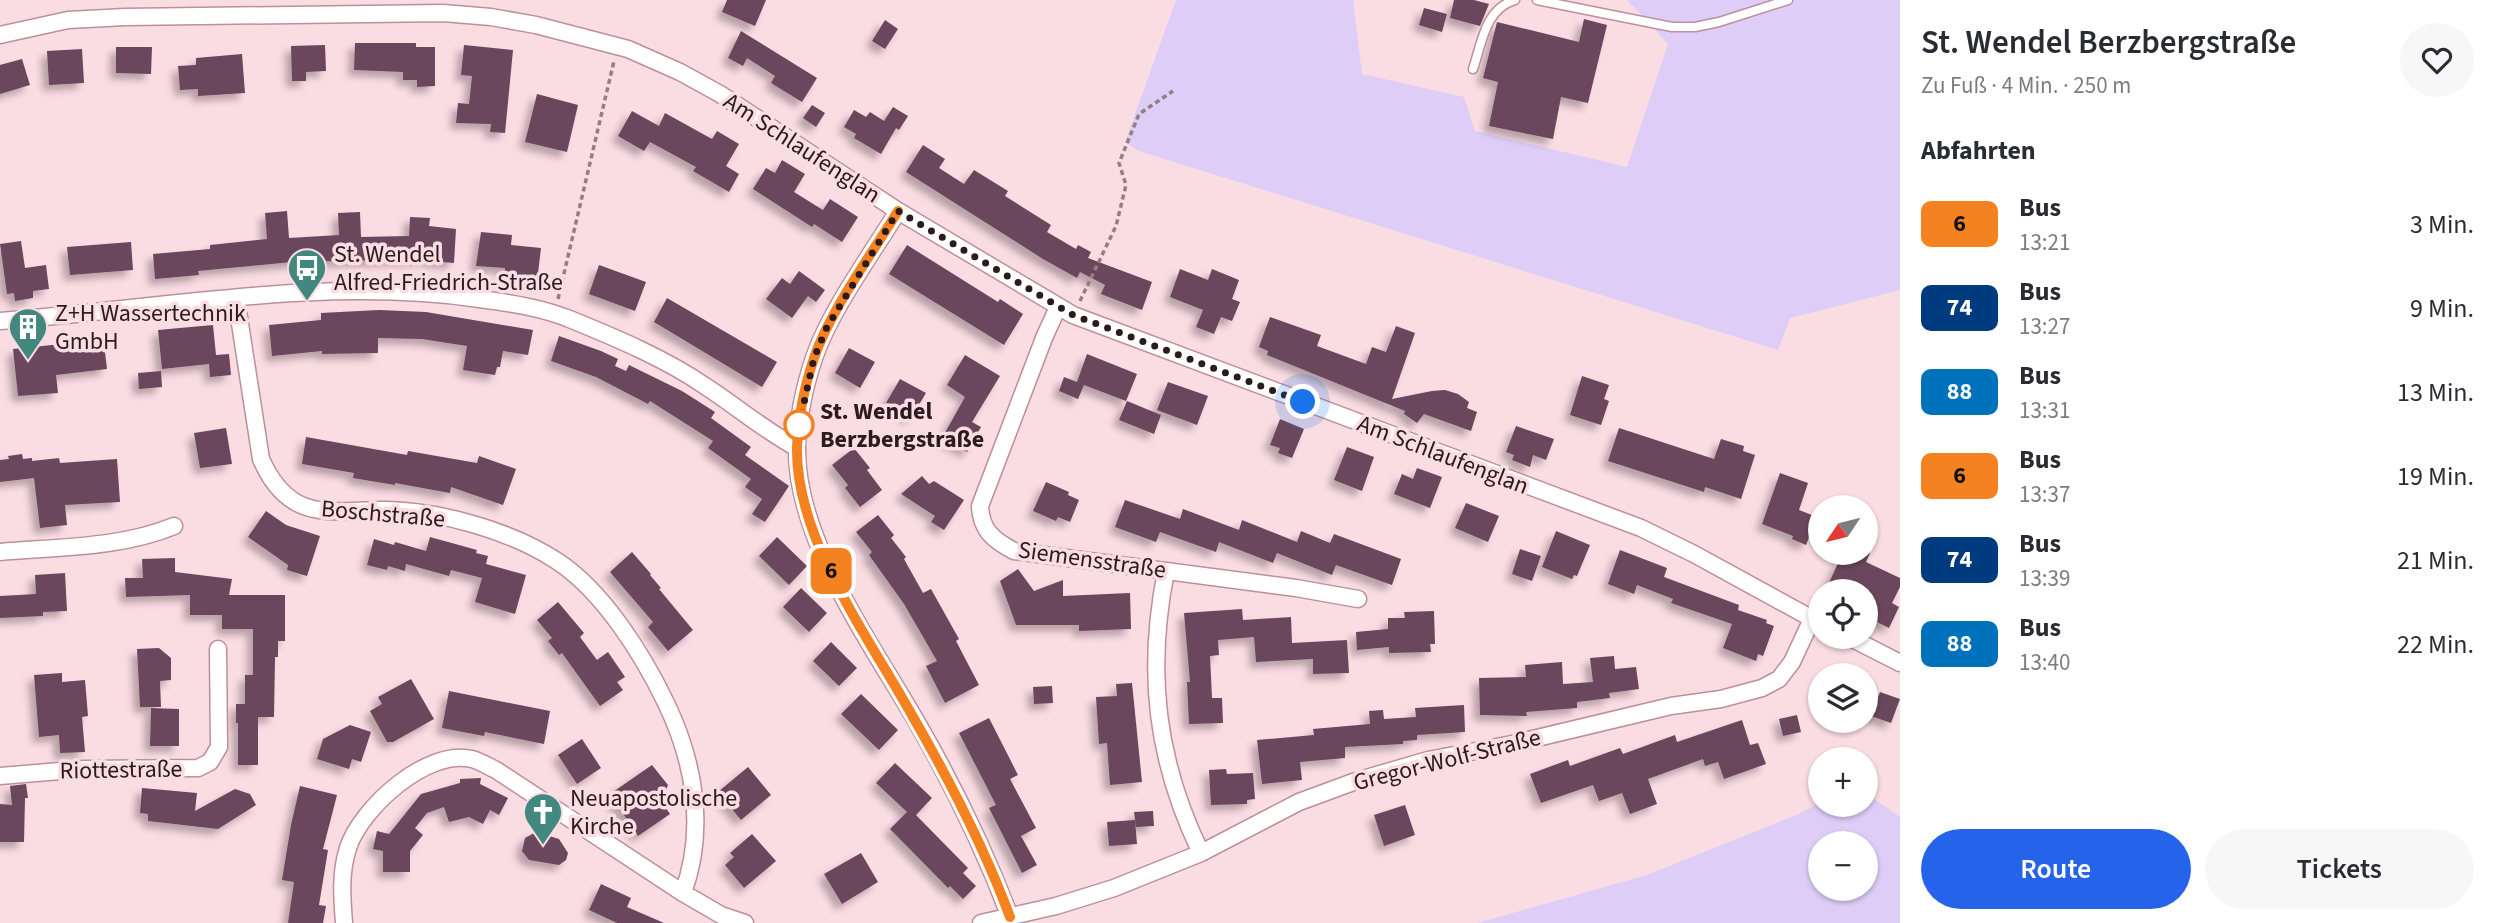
<!DOCTYPE html>
<html lang="de">
<meta charset="utf-8">
<style>
:root{--surface:#fff;--page:#f7f7f7;--text:#2b2b33;--muted:#7c7c81;--accent:#2563eb}
body{margin:0;font-family:"Source Sans 3",sans-serif;background:var(--page);color:var(--text);height:100vh;display:flex;flex-direction:column;font-size:26px;white-space:nowrap}
*{box-sizing:border-box;margin:0}
p{font-size:23px;color:var(--muted)}
.icon{flex:none;width:38px;height:38px;fill:none;stroke:currentColor;stroke-width:2;stroke-linecap:round;stroke-linejoin:round}
.map{position:relative;flex:1;overflow:hidden}
.sheet{display:flex;flex-direction:column;background:var(--surface);width:595px}
.sheet>*{flex:none}
.badge{padding:0 14px;border-radius:10px;font-size:24px;line-height:46px}
.needle{width:46px;rotate:235deg}
.fabs{position:absolute;left:1808px;top:495px;display:grid;gap:14px}
.fabs a{display:grid;place-items:center;width:70px;height:70px;border-radius:50%;background:var(--surface);box-shadow:0 2px 5px #0004;font-size:35px}
.you{position:absolute;width:35px;height:35px;margin:-18px;border:5px solid #fff;border-radius:50%;background:#1a73e8;box-shadow:0 0 0 10px #1a73e833}
.map>.badge{position:absolute;translate:-50% -50%;box-shadow:0 0 0 4px #fff}
h2{padding:0 21px;font-size:26px;line-height:63px}
.round{display:grid;place-items:center;flex:none;width:74px;height:74px;border-radius:37px;background:var(--page)}
.overview{display:flex;align-items:center;justify-content:space-between;height:119px;padding:0 21px}
h1{font-size:33px;font-weight:600;line-height:52px}
.cta{display:flex;gap:14px;margin-top:auto;padding:14px 21px}
.cta a{flex:1;height:80px;border-radius:42px;background:var(--accent);color:#fff;font-size:28px;font-weight:600;line-height:80px;text-align:center}
.cta a+a{background:var(--page);color:var(--text)}
ul{padding:0;list-style:none}
li{display:flex;align-items:center;gap:21px;height:84px;padding:0 21px}
li div{flex:1}
li b{display:block;font-size:26px}
li em{font-style:normal}
li .badge{min-width:77px;font-weight:700;text-align:center}
main{display:flex;flex:1;min-height:0}
.map>svg:first-child{display:block}
</style>
<main>
<div class="map">
<svg width="1900" height="923" viewBox="0 0 1900 923">
<defs>
<filter id="shadow"><feDropShadow dx="-6" dy="6" stdDeviation="3.5" flood-color="#0004"/></filter>
</defs>
<rect width="100%" height="100%" fill="#fadce3"/>
<path fill="#decdf7" fill-rule="evenodd" d="M1176 0H1353L1362 74 1464 97 1475 131 1627 167 1668 44 1627 0H1900V290L1790 318 1778 350 1139 151 1125 142Z
M1866 793 1900 817V923H1477L1647 875 1801 813 1820 802V805H1866ZM1820 844H1866V889H1820Z"/>
<path fill="#6a465b" filter="url(#shadow)" d="M727 0H766L755 26 722 12Z
M1454 0H1474L1489 4 1480 26 1450 18Z
M1424 8 1447 14 1442 32 1419 25Z
M1584 19 1607 25 1588 103 1561 97 1553 139 1489 126 1498 82 1483 78 1497 22 1579 42Z
M885 20 898 29 885 49 872 41Z
M741 31 817 78 802 102 771 83 775 76 747 58 743 66 728 58Z
M355 43H416V47H435V86L417 87V80H403V72L354 70Z
M325 45 326 71 306 72V81H292L291 46Z
M464 45 513 50 505 133 490 132 491 124 456 123 458 103 469 104 472 76 461 75Z
M116 47H152L151 74 116 73Z
M82 49 84 83 49 85 47 51Z
M242 54 245 93 198 96V89L180 90 178 66 196 65V58Z
M22 59 30 85 0 94V65Z
M537 94 578 105 567 152 525 142Z
M812 105 825 113 816 127 803 118Z
M893 107 908 116 899 130 896 128 881 154 854 138 856 134 844 127 854 110 866 117 870 112 884 121Z
M632 111 659 126 665 113 712 139 717 131 739 144 726 166 739 174 729 192 693 171 696 167 650 142 644 151 618 136Z
M923 145 945 159 939 168 964 184 974 170 1008 191 1005 196 1051 225 1047 232 1076 249 1078 245 1091 252 1088 258 1152 282 1142 310 1101 294 1105 285 1080 272 1077 278 1043 259 906 172Z
M782 160 805 174 794 192 823 210 830 199 858 217 842 242 814 224 812 227 753 189 766 168 775 173Z
M287 211 289 238 339 235 338 213 360 212 361 237 409 236 410 217 430 218 429 226 456 229 454 263 430 261V259L292 262 198 271 199 275 155 279 153 254 210 249V245L267 239 265 213Z
M481 232 512 235 511 245 541 248 537 282 504 278 505 268 476 266Z
M21 241 25 268 46 265 49 289 33 291V298L15 301 14 293 7 294 0 244Z
M131 242 133 270 70 275 67 247Z
M907 245 998 302 1000 299 1023 314 1004 345 889 274Z
M599 265 646 282 635 311 589 294Z
M1180 269 1208 280 1212 269 1239 280 1232 299 1240 302 1232 321 1221 317 1214 334 1196 327 1203 310 1170 297Z
M799 271 825 290 816 302 808 296 792 318 766 299 782 278 790 284Z
M667 298 777 362 762 387 654 322Z
M379 310 426 312 533 330 528 355 503 351 500 367H497L495 375 463 370 467 346 422 339 378 338V353L322 354V351L272 356 269 325 321 320V313Z
M1270 317 1321 335 1317 346 1366 364 1372 347 1386 352 1396 326 1415 333 1392 399 1432 391 1445 390 1458 394 1469 402 1467 408 1477 412 1471 431 1424 414 1417 423 1404 414 1405 411 1267 355 1268 351 1259 347Z
M213 325 216 355 229 354 231 375 210 377 209 364 162 369 158 330Z
M103 335 107 369 56 375 58 393 18 396 13 349 62 344 77 340V338Z
M559 336 601 351 618 359 615 366 626 371 629 365 682 391 715 412 711 418 751 447 745 455 789 486 765 522 752 514 762 499 745 487 751 479 708 448 713 441 650 401 648 404 596 377 551 361Z
M849 348 875 362 860 388 835 373Z
M1087 354 1137 374 1126 401 1084 385 1078 399 1059 391 1064 377 1077 382Z
M965 355 1000 376 972 422 981 427 967 452 942 438 965 397 947 385Z
M161 371 162 387 139 389 138 373Z
M1582 376 1609 385 1604 399 1609 401 1601 425 1570 415Z
M900 379 926 393 911 418 886 403Z
M1168 382 1208 396 1197 425 1157 410Z
M1127 401 1161 415 1154 434 1119 420Z
M1280 419 1304 429 1292 458 1278 453 1280 448 1270 445Z
M1516 426 1554 439 1546 460 1533 455 1530 467 1512 460 1514 455 1506 452Z
M226 428 232 464 200 468 194 433Z
M1619 428 1714 459 1721 439 1744 446 1743 451 1755 455 1741 499 1705 487 1704 492 1608 461Z
M306 437 407 455 408 451 477 463 479 456 516 469 503 505 451 487 450 493 395 483V485L353 478 354 473 302 464Z
M1347 447 1374 457 1362 491 1334 480Z
M854 448 870 468 867 470 882 490 860 507 845 488 848 485 832 465Z
M22 454 23 459 32 458V461L59 458 60 463 117 459 120 502 65 505 67 525 40 528 34 478 0 482V460L9 459 8 456Z
M1417 468 1442 477 1430 508 1394 494 1402 474 1413 479Z
M1780 473 1808 483 1799 510 1817 517 1806 545 1792 539 1793 536 1762 524Z
M922 476 929 484 934 481 964 500 944 530 931 522 935 516 901 494Z
M1046 482 1069 492 1068 495 1079 500 1070 522 1058 517 1056 521 1033 511Z
M1125 500 1180 519 1183 509 1239 530 1242 520 1297 542 1301 531 1330 543 1334 534 1401 559 1392 585 1336 565 1332 575 1277 553 1273 563 1219 542 1216 552 1160 532 1156 542 1115 527Z
M1466 503 1499 516 1488 542 1455 528Z
M266 511 286 525 320 536 307 576 287 570 288 565 248 537Z
M878 515 894 535 891 538 906 557 904 559 923 593 931 589 959 639 956 641 979 685 945 703 926 666 937 661 904 604 869 555 872 552 856 532Z
M1556 531 1590 545 1577 576 1574 575 1572 579 1542 567Z
M430 537 477 550 476 553 488 556 486 564 526 575 515 614 475 602 482 578 451 570 449 576 406 564 405 571 388 566 387 570 367 565 374 539 394 545 395 542 426 551Z
M777 537 807 566 789 585 759 556Z
M1520 549 1541 556 1532 581 1512 574Z
M1620 550 1667 568 1664 577 1739 605 1738 610 1767 620 1766 623 1774 626 1763 656 1758 654 1756 661 1723 648 1732 624 1671 603 1673 599 1637 585 1634 594 1608 584Z
M632 552 651 574 650 575 661 588 659 589 693 630 668 651 648 627 653 622 610 572Z
M1848 553H1870L1866 562 1900 578V587L1892 603 1899 607 1889 628 1869 618 1873 610 1866 606V592H1835L1827 587 1839 561 1843 563Z
M175 558V572L232 579 229 595H285V641H278V657H275L274 717H258V765H238V723H236V704H245V675H253V629H222V615H190V595L126 597 125 578H143L142 559Z
M1018 569 1034 591 1063 580V596L1130 593 1131 629 1079 631V625H1016L1000 581Z
M65 573 67 611 43 612V616L0 618V596L36 594 35 575Z
M801 588 827 613 809 632 783 607Z
M558 602 584 633 580 637 597 660 608 652 625 677 617 682 623 690 600 706 562 653 559 655 548 641 552 638 537 620Z
M1242 609 1243 620 1291 617 1292 643 1347 640 1349 673 1313 674V659L1256 662 1254 637 1218 640 1219 655 1210 656 1212 698H1222L1223 723 1189 724 1187 682H1190L1184 613Z
M1434 611 1435 644H1430L1431 652 1389 653V647L1357 650 1356 632 1388 629V618H1405L1404 612Z
M831 642 857 668 839 686 813 661Z
M159 648 171 658V680L160 681 161 707H140L137 649Z
M1614 656 1615 669 1636 667 1639 689 1609 693 1610 698 1577 702V708L1526 712 1527 716 1480 715 1479 678 1526 677 1525 665 1562 662 1563 684 1593 682 1590 658Z
M62 673V682L85 680 88 716 82 717 85 752 60 753 59 735 39 737 34 675Z
M411 679 434 719 393 742H387L370 711 382 704 378 697Z
M1132 683 1142 782 1110 785 1107 743 1099 744 1096 697 1117 696 1116 684Z
M1052 686 1053 703 1034 704 1033 687Z
M449 691 550 711 544 744 485 732 484 736 442 728Z
M1880 692 1900 699 1891 723 1871 716Z
M861 694 898 730 879 750 841 714Z
M1464 705 1465 732 1417 735V740L1403 741V744L1345 747V758L1300 762 1302 780 1262 784 1257 740 1314 735 1313 729 1370 724 1369 711 1383 710 1384 719 1416 717 1415 708Z
M151 708 179 709V746H150Z
M1797 715 1801 732 1783 736 1779 719Z
M989 718 1018 775 1010 779 1036 828 1021 836 1037 865 1022 873 989 808 996 805 959 733Z
M1742 720 1750 745 1758 743 1766 764 1724 779 1718 762 1705 766 1703 759 1648 779 1657 804 1630 814 1622 793 1599 801 1593 785 1541 803 1530 774 1568 760 1570 766 1620 748 1623 754 1675 735 1677 742Z
M350 725 371 732 361 762 352 759 349 769 317 759 323 739Z
M582 739 601 768 577 784 558 755Z
M895 763 932 798 916 815 968 868 963 873 976 886 963 899 950 886 948 888 890 829 907 812 876 783Z
M652 765 668 785 661 801 670 814 638 836 610 794Z
M748 767 771 795 741 820 718 792Z
M1226 769 1227 774 1253 773 1255 799 1247 800V804L1211 805 1209 770Z
M481 778 480 784 508 798 499 815 490 810 483 824 469 817 449 822 444 807 427 813 415 828 423 835 410 851V872H383V851L373 849 377 831 389 834 421 794 460 783V779Z
M26 784 28 798H25L24 842H0V804L12 805 10 786Z
M300 786 337 795 323 849 328 850 319 905 326 906 323 923H288L294 882 282 880 291 825Z
M142 788 197 793 195 811 235 789 250 794 256 805 218 829 148 821V814L140 813Z
M1405 805 1415 835 1384 846 1374 815Z
M1153 811 1154 826 1136 827 1134 812Z
M1135 820 1137 844 1109 846 1107 822Z
M536 832 559 839 568 853 566 860 559 865 529 860 522 851 525 838Z
M752 834 776 861 744 888 725 865 734 857 730 853Z
M861 853 878 882 842 904 824 874Z
M601 884 631 898 627 907 664 923H617L589 910Z"/>
<g fill="none" stroke-linecap="round" stroke-linejoin="round">
<g stroke="#bd8f9a" stroke-width="11">
<path id="lane" d="M1537 0 1672 27H1695L1719 22 1788 0
M1473 69C1482 42 1485 9 1515 0"/>
</g>
<g stroke="#bd8f9a" stroke-width="19">
<path id="street" d="M0 35 68 20 125 17 443 13 491 17 536 25 628 49 680 72 720 94 898 211 1073 315 1641 528 1694 554 1820 623
M898 211C871 255 830 311 814 358 805 385 798 418 797 447 795 540 874 647 919 726 954 787 985 851 1010 917
M236 298 261 459C269 477 279 493 297 503 323 517 357 509 386 510 441 511 511 531 557 561 603 591 643 655 666 703 695 763 706 830 683 893
M1058 307 1044 338 980 506C981 530 993 540 1014 551L1296 588 1358 599
M0 321C156 309 324 276 480 299 511 303 543 308 572 320 616 338 666 359 705 386 736 406 764 430 797 448
M0 552C57 547 121 548 174 526
M1166 571C1146 672 1156 760 1201 853
M1849 637 1900 663
M0 776 84 769 198 768 210 762 219 747 218 649
M344 923C342 897 340 873 348 848 361 808 427 748 472 759 480 761 489 767 496 770L683 893 721 915 745 923
M981 923 1056 906 1114 888 1201 853 1299 802 1356 781 1428 760 1512 744 1671 706 1721 699 1762 688 1779 679 1792 662 1812 619"/>
</g>
<path stroke="#957e83" stroke-width="3.5" stroke-dasharray="5 3.5" stroke-linecap="butt" d="M558 299 614 61
M1080 301 1116 226 1126 185 1119 163 1139 114 1173 91"/>
<use href="#lane" stroke="#fff" stroke-width="8"/>
<use href="#street" stroke="#fff" stroke-width="16"/>
</g>
<g fill="none" stroke-linecap="round" stroke-linejoin="round">
<g stroke="#fff" stroke-width="16">
<path id="line" d="M898 211C871 255 830 311 814 358 805 385 798 418 797 447 795 539 870 639 913 717 950 781 984 847 1010 917"/>
</g>
<use href="#line" stroke="#f58220" stroke-width="10"/>
<path stroke="#2b1a1e" stroke-width="7" stroke-dasharray="0 12.6" d="M799 425 814 358 827 327 898 211 1073 315 1303 402"/>
</g>
<defs>
<g id="bus-pin" transform="scale(2.0125)"><path d="M0 17L-7.5 6A9.5 9.5 0 1 1 7.5 6Z" fill="#43887e" stroke="#fadce3"/><path d="M-5-6H5V4H4V6H2V4H-2V6H-4V4H-5ZM-3.5-4V0h7V-4ZM-3.5 1.2v1.5H-2V1.2ZM2 1.2v1.5H3.5V1.2Z" fill="#fff"/></g>
<g id="building-pin" transform="scale(2.0125)"><path d="M0 17L-7.5 6A9.5 9.5 0 1 1 7.5 6Z" fill="#43887e" stroke="#fadce3"/><path d="M-4-6H4V6H1V3H-1V6H-4ZM-2.5-4.3h1.7v1.8h-1.7ZM.8-4.3h1.7v1.8H.8ZM-2.5-1h1.7V.8h-1.7ZM.8-1h1.7V.8H.8Z" fill="#fff"/></g>
<g id="church-pin" transform="scale(2.0125)"><path d="M0 17L-7.5 6A9.5 9.5 0 1 1 7.5 6Z" fill="#43887e" stroke="#fadce3"/><path d="M-1.2-6h2.4v3.5h3.3v2.4h-3.3V6h-2.4V-.1h-3.3v-2.4h3.3Z" fill="#fff"/></g>
</defs>
<g fill-rule="evenodd">
<use href="#bus-pin" x="307" y="268"/>
<use href="#building-pin" x="28" y="327"/>
<use href="#church-pin" x="543" y="812"/>
</g>
<circle fill="#fff" stroke="#f58220" stroke-width="3.5" cx="799" cy="425" r="14"/>
<g text-anchor="middle" dominant-baseline="central" stroke-width="7" stroke-linejoin="round" paint-order="stroke">
<g font-size="24" fill="#2b1a1e" stroke="#fadce3">
<text transform="translate(802 148) rotate(33)">Am Schlaufenglan</text>
<text transform="translate(1443 455) rotate(21)">Am Schlaufenglan</text>
<text transform="translate(383 514) rotate(5)">Boschstraße</text>
<text transform="translate(1092 560) rotate(8)">Siemensstraße</text>
<text transform="translate(1447 760) rotate(-14)">Gregor-Wolf-Straße</text>
<text transform="translate(121 770) rotate(-1)">Riottestraße</text>
</g>
<g font-size="24" fill="#2b1a1e" stroke="#fadce3" text-anchor="start">
<text x="334" y="254">St. Wendel<tspan x="334" dy="28">Alfred-Friedrich-Straße</tspan></text>
<text x="55" y="313">Z+H Wassertechnik<tspan x="55" dy="28">GmbH</tspan></text>
<text x="570" y="798">Neuapostolische<tspan x="570" dy="28">Kirche</tspan></text>
</g>
<g font-size="24" font-weight="bold" fill="#2b1a1e" stroke="#fadce3" text-anchor="start">
<text x="820" y="411">St. Wendel<tspan x="820" dy="28">Berzbergstraße</tspan></text>
</g>
</g>
</svg>
<div class="fabs">
<a><svg class="needle" viewBox="-14 -14 28 28"><path d="M0-13l5 13h-10z" fill="#e53935"/><path d="M0 13l5-13h-10z" fill="#7c7c81"/></svg></a>
<a><svg class="icon" aria-label="locate" viewBox="0 0 24 24"><circle cx="12" cy="12" r="6"/><path d="M12 2v4M12 18v4M2 12h4M18 12h4"/></svg></a>
<a><svg class="icon" aria-label="layers" viewBox="0 0 24 24"><path d="M12 4l9 5-9 5-9-5zM3 14l9 5 9-5"/></svg></a>
<a>+</a>
<a>−</a>
</div>
<div class="you" style="left:1303px;top:402px"></div>
<b class="badge" style="left:831px;top:571px;background:#f58220;color:#111">6</b>
</div>
<section class="sheet">
<div class="overview"><div><h1>St. Wendel Berzbergstraße</h1><p>Zu Fuß · 4 Min. · 250 m</p></div><a class="round"><svg class="icon" aria-label="heart" viewBox="0 0 24 24"><path d="M12 20l-8-8c-3-5 5-10 8-4 3-6 11-1 8 4z"/></svg></a></div>
<h2>Abfahrten</h2>
<ul>
<li><span class="badge" style="background:#f58220;color:#111">6</span><div><b>Bus</b><p>13:21</p></div><em>3 Min.</em></li>
<li><span class="badge" style="background:#003b80;color:#fff">74</span><div><b>Bus</b><p>13:27</p></div><em>9 Min.</em></li>
<li><span class="badge" style="background:#0072bc;color:#fff">88</span><div><b>Bus</b><p>13:31</p></div><em>13 Min.</em></li>
<li><span class="badge" style="background:#f58220;color:#111">6</span><div><b>Bus</b><p>13:37</p></div><em>19 Min.</em></li>
<li><span class="badge" style="background:#003b80;color:#fff">74</span><div><b>Bus</b><p>13:39</p></div><em>21 Min.</em></li>
<li><span class="badge" style="background:#0072bc;color:#fff">88</span><div><b>Bus</b><p>13:40</p></div><em>22 Min.</em></li>
</ul>
<div class="cta"><a>Route</a><a>Tickets</a></div>
</section>
</main>
